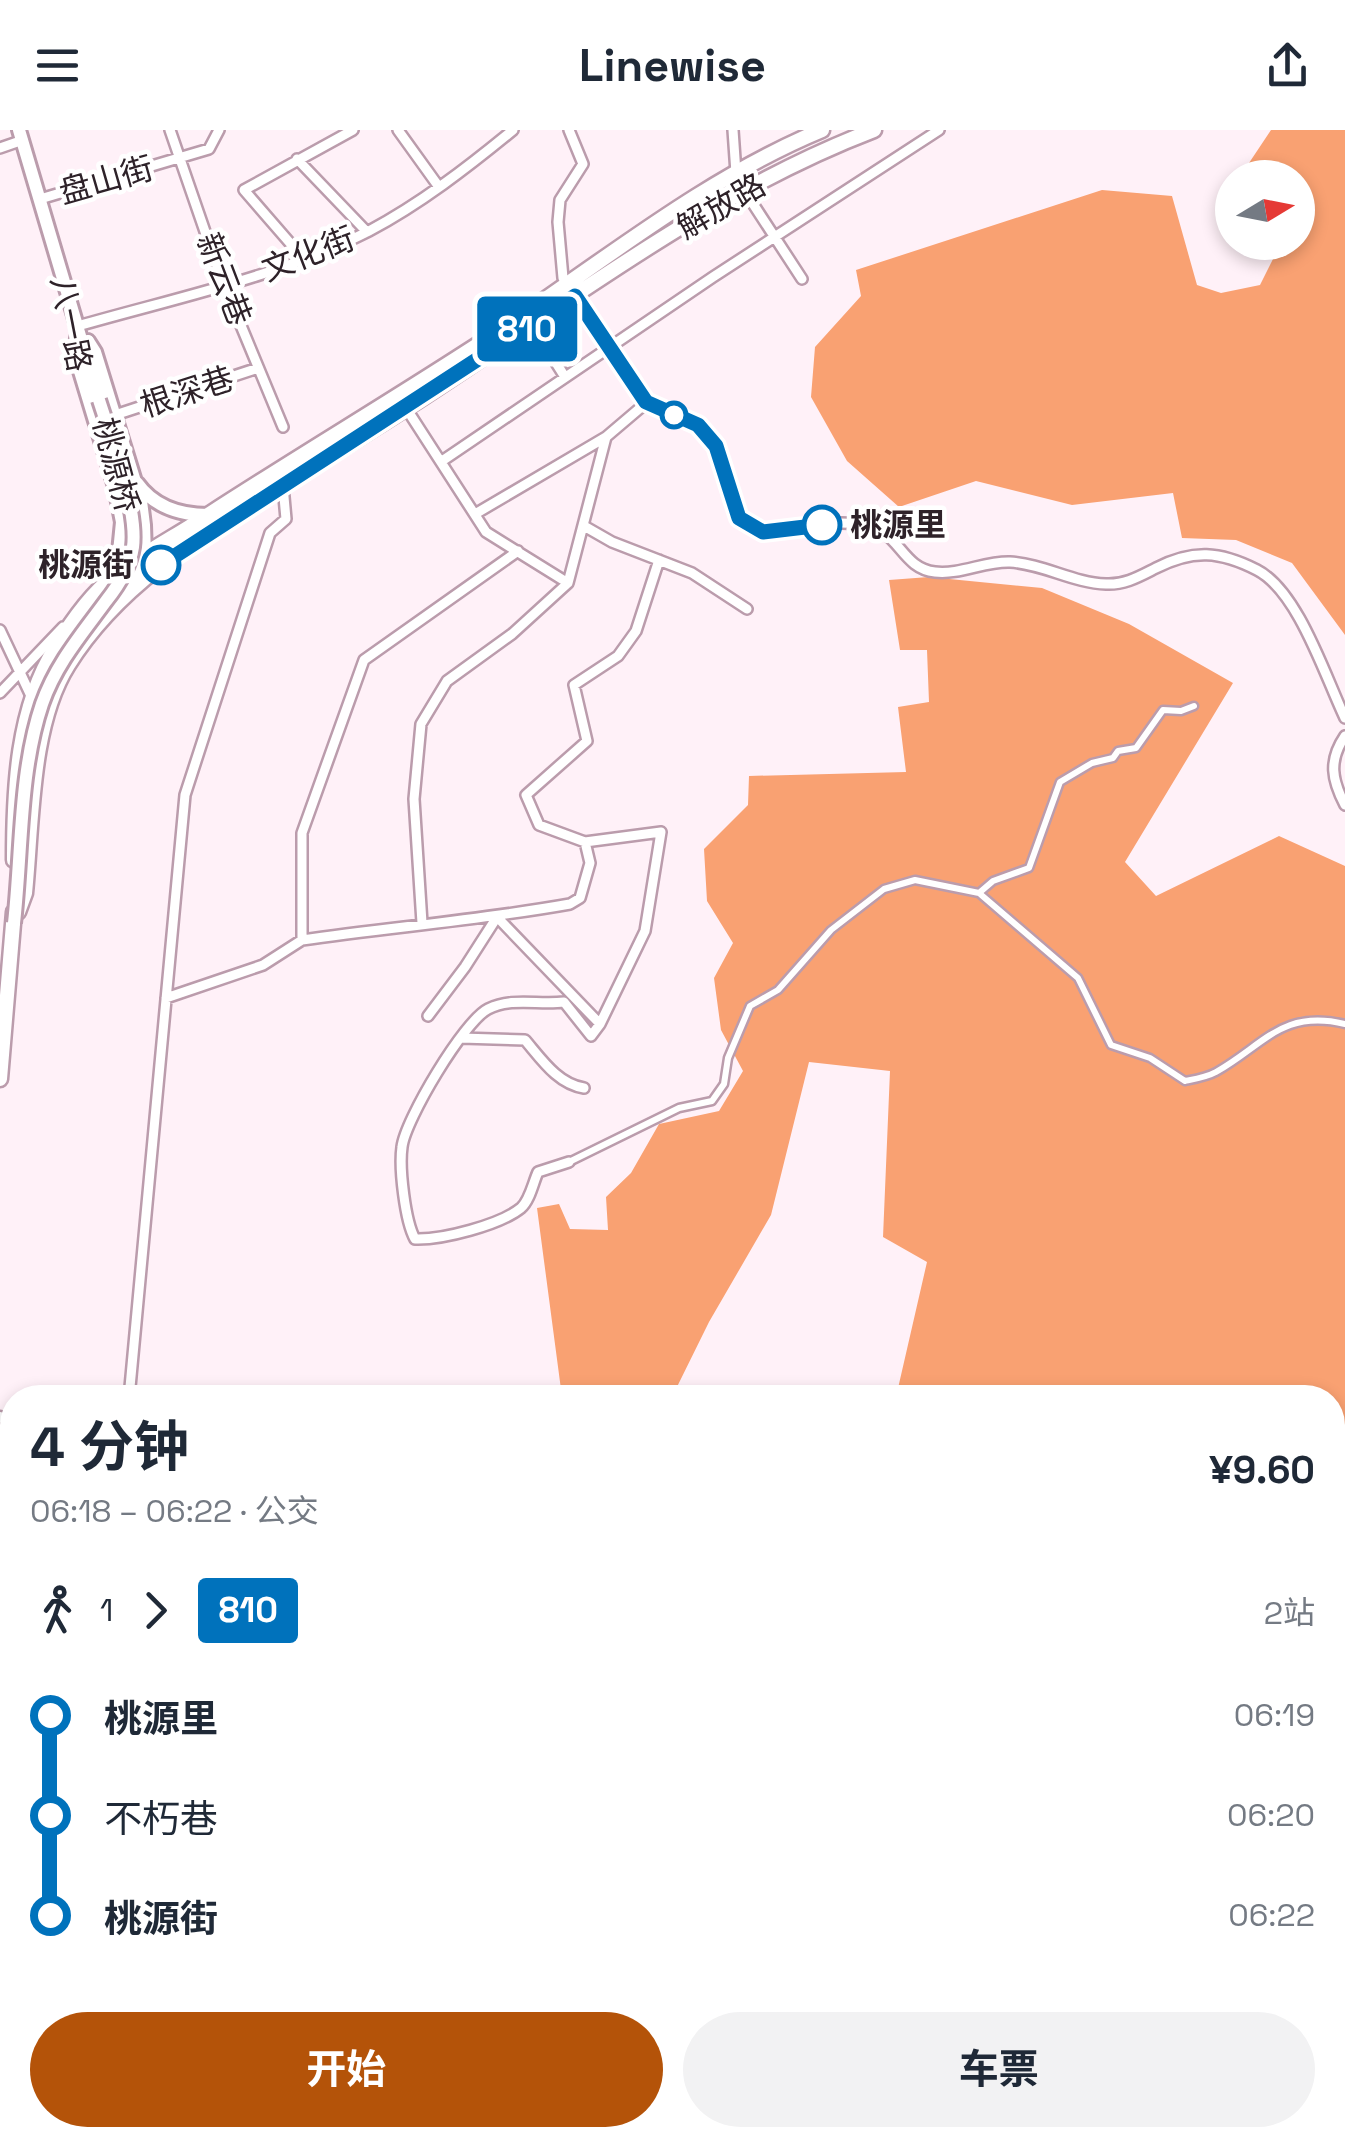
<!DOCTYPE html>
<html lang="zh">
<meta charset="utf-8">
<style>
:root{--surface:#fff;--page:#f2f2f3;--text:#1f2937;--muted:#747a83;--accent:#b45309}
body{margin:0;font-family:"Space Grotesk","Noto Sans SC",sans-serif;background:var(--page);color:var(--text);height:100vh;display:flex;flex-direction:column;font-size:38px;white-space:nowrap}
*{box-sizing:border-box;margin:0}
p{font-size:32px;color:var(--muted)}
.icon{flex:none;width:55px;height:55px;fill:none;stroke:currentColor;stroke-width:2;stroke-linecap:round;stroke-linejoin:round}
.map{position:relative;flex:1;overflow:hidden}
.side{position:absolute;left:0px;top:1255px;width:1345px;height:762px;display:flex;flex-direction:column;background:var(--surface);border-radius:40px 40px 0 0;box-shadow:0 5px 15px #0003}
.side>*{flex:none}
.badge{padding:0 20px;border-radius:8px;font-size:35px;line-height:65px}
.needle{width:65px;rotate:80deg}
.fabs{position:absolute;left:1215px;top:30px;display:grid;gap:20px}
.fabs a{display:grid;place-items:center;width:100px;height:100px;border-radius:50%;background:var(--surface);box-shadow:0 5px 15px #0003;font-size:50px}
.map>.badge{position:absolute;translate:-50% -50%;box-shadow:0 0 0 5px #fff}
.legs{display:flex;align-items:center;gap:15px;height:110px;padding:0 30px;font-size:32px}
.legs p{margin-inline-start:auto}
.head{display:flex;align-items:center;justify-content:space-between;height:170px;padding:0 30px}
h1{font-size:55px;font-weight:700;line-height:75px}
.cta{display:flex;gap:20px;margin-top:auto;padding:20px 30px}
.cta a{flex:1;height:115px;border-radius:60px;background:var(--accent);color:#fff;font-size:40px;font-weight:700;line-height:115px;text-align:center}
.cta a+a{background:var(--page);color:var(--text)}
ul{padding:0 30px;list-style:none}
li{display:flex;align-items:center;gap:35px;height:100px;font-size:38px}
li i{display:grid;place-items:center;width:15px;height:100%;margin:0 12px;background:currentColor}
li i::after{content:'';width:25px;height:25px;margin:-12px;border:8px solid;border-radius:50%;background:var(--surface)}
li p{margin-inline-start:auto}
li:first-child i{background:linear-gradient(#0000 50%,currentColor 0)}
li:last-child i{background:linear-gradient(currentColor 50%,#0000 0)}
header{display:flex;justify-content:space-between;align-items:center;height:130px;padding:0 30px;background:var(--surface);font-size:45px;font-weight:700}
.map>svg:first-child{display:block}
</style>
<header><svg class="icon" aria-label="menu" viewBox="0 0 24 24"><path d="M4 6h16M4 12h16M4 18h16"/></svg>Linewise<svg class="icon" aria-label="share" viewBox="0 0 24 24"><path d="M12 15V3M7 8l5-5 5 5M5 13v7h14v-7"/></svg></header>
<div class="map">
<svg width="1345" height="2016" viewBox="0 0 1345 2016">
<rect width="100%" height="100%" fill="#fff1f8"/>
<path fill="#f9a172" d="M1271 0H1345V505L1292 433 1236 410 1182 408 1173 363 1072 375 976 351 899 377 847 331 811 267 815 217 861 166 856 140 1102 60 1172 66 1197 155 1221 163 1260 155 1277 121 1274 113 1298 112V48L1253 47 1249 33Z
M929 447 1042 458 1129 494 1233 553 1125 732 1156 766 1279 706 1345 736V1419L1333 1420 1332 1268 896 1267 927 1132 883 1107 890 941 809 932 771 1085 709 1192 672 1267H562L537 1078 559 1074 570 1099 608 1100 606 1067 631 1043 659 994 719 981 743 941 721 900 714 848 733 813 707 771 704 719 748 675 749 646 906 642 898 577 929 572 927 520H900L889 450Z
M1333 1867 1345 1880V2016H705L729 2005H1332Z"/>
<g fill="none" stroke-linecap="round" stroke-linejoin="round">
<g stroke="#bb9cac" stroke-width="11">
<path id="pedestrian" d="M979 763 993 751 1029 738 1060 652 1092 633 1113 628 1118 621 1136 618 1163 580 1181 581 1194 576
M569 1032 679 978 712 971 724 954 728 928 750 876 778 860 831 800 884 759 915 750 979 763 1078 848 1111 915 1150 928 1185 951C1195 949 1207 947 1216 942 1264 915 1282 879 1345 894"/>
</g>
<g stroke="#bb9cac" stroke-width="14">
<path id="minor" d="M170 0 220 145 283 297
M398 0 439 57
M569 0 583 34 560 70 558 92 563 148 646 273 698 295 715 315 739 388 763 402C795 398 855 384 883 402 902 415 908 439 935 442 960 445 985 431 1010 432 1044 434 1073 453 1106 454 1125 455 1140 446 1156 438 1193 419 1220 421 1257 440 1298 461 1325 546 1345 588
M733 0 736 43 744 60 802 149
M0 18 23 10
M297 29 367 102
M40 69 209 19 219 0
M303 128 244 60 353 0
M532 195 565 247
M78 196C175 168 279 147 369 101 420 74 468 37 513 0
M406 278 486 402 568 453 512 504 447 551 421 594 414 669 422 793
M115 285 258 238
M442 331 713 147 939 0
M475 384 606 307
M584 396 612 412 692 443 747 479
M568 453 606 307 646 273
M0 500 32 568
M0 563 63 497
M1345 606C1328 631 1332 650 1345 675
M302 810C392 797 481 790 570 774L580 768 590 733 585 712
M166 868 263 835 302 810V703L364 530 518 421
M428 886 465 837 497 787 600 894 645 801 661 702 585 712 539 695 526 665 587 611 574 555 618 526 636 501 659 430
M461 908 525 910C542 930 558 954 584 958
M569 1032 538 1042C533 1053 530 1070 521 1078 500 1095 442 1110 415 1109 405 1091 399 1038 402 1017 405 990 464 891 488 879 512 867 537 875 564 872L591 906 600 894
M129 1268 185 665 270 403 286 389 283 356
M0 1420 12 1407
M0 1515 12 1495
M1332 1657 1345 1630
M0 1701 12 1699
M0 1734 12 1738
M312 2005 315 2016
M271 2016 272 2005
M347 2016 367 2005
M599 2016 603 2005"/>
</g>
<g stroke="#bb9cac" stroke-width="15">
<path id="tertiary" d="M0 1287 12 1290
M1332 1764 1345 1775"/>
</g>
<g stroke="#bb9cac" stroke-width="18">
<path id="secondary" d="M19 0 99 270
M77 208 76 228 115 357 122 392 119 422 111 448
M88 211 95 222 141 371 144 395 145 425 130 458
M137 353C154 377 179 385 208 385"/>
</g>
<g stroke="#bb9cac" stroke-width="19">
<path id="primary" d="M14 730C14 660 17 578 56 517 70 494 91 464 113 447 142 423 177 406 208 385 305 322 405 263 502 199 605 130 706 48 822 0
M18 782 25 763C32 693 30 595 68 535 118 454 200 406 280 357 323 331 365 304 408 277 558 180 706 64 874 0
M0 949 14 782"/>
</g>
<use href="#pedestrian" stroke="#fff" stroke-width="6"/>
<use href="#minor" stroke="#fff" stroke-width="9"/>
<use href="#tertiary" stroke="#fff" stroke-width="10"/>
<use href="#secondary" stroke="#fff" stroke-width="12"/>
<use href="#primary" stroke="#fff" stroke-width="14"/>
<g stroke="#bb9cac" stroke-width="18" stroke-linecap="butt">
<path id="secondary-bridge" d="M14 793C22 722 19 642 42 574 56 534 81 505 106 471 118 456 130 437 133 417 138 379 111 308 99 270"/>
</g>
<use href="#secondary-bridge" stroke="#fff" stroke-width="12"/>
</g>
<g fill="none" stroke-linecap="round" stroke-linejoin="round">
<g stroke="#fff" stroke-width="22">
<path id="line-1" d="M161 435 575 166 646 272 698 295 716 316 739 388 763 402 822 395"/>
</g>
<use href="#line-1" stroke="#0072bc" stroke-width="15"/>
</g>
<g fill="#fff" stroke="#0072bc" stroke-width="5">
<circle cx="674" cy="285" r="12"/>
<circle cx="822" cy="395" r="18"/>
<circle cx="161" cy="435" r="18"/>
</g>
<g text-anchor="middle" dominant-baseline="central" stroke-width="9" stroke-linejoin="round" paint-order="stroke">
<g font-size="32" fill="#2e2229" stroke="#fff">
<text transform="translate(106 50) rotate(-16)">盘山街</text>
<text transform="translate(721 76) rotate(-30)">解放路</text>
<text transform="translate(308 124) rotate(-21)">文化街</text>
<text transform="translate(224 149) rotate(69)">新云巷</text>
<text transform="translate(71 194) rotate(79)">八一路</text>
<text transform="translate(187 262) rotate(-18)">根深巷</text>
<text transform="translate(116 335) rotate(75)">桃源桥</text>
</g>
<g font-size="32" font-weight="bold" fill="#2e2229" stroke="#fff" text-anchor="start">
<text x="850" y="395">桃源里</text>
<text x="134" y="435" text-anchor="end">桃源街</text>
</g>
</g>
</svg>
<div class="fabs">
<a><svg class="needle" viewBox="-14 -14 28 28"><path d="M0-13l5 13h-10z" fill="#e53935"/><path d="M0 13l5-13h-10z" fill="#747a83"/></svg></a>
</div>
<b class="badge" style="left:527px;top:199px;background:#0072bc;color:#fff">810</b>
<section class="side">
<div class="head"><div><h1>4 分钟</h1><p>06:18 – 06:22 · 公交</p></div><b>¥9.60</b></div>
<div class="legs"><svg class="icon" aria-label="walk" viewBox="0 0 24 24"><circle cx="13" cy="4" r="2"/><path d="M13 8l-2 6 4 7M11 14l-3 7M7 12l3-4h3l4 4"/></svg>1<svg class="icon" aria-label="forward" viewBox="0 0 24 24"><path d="M9 5l7 7-7 7"/></svg><b class="badge" style="background:#0072bc;color:#fff">810</b><p>2站</p></div>
<ul>
<li><i style="color:#0072bc"></i><b>桃源里</b><p>06:19</p></li>
<li><i style="color:#0072bc"></i><span>不朽巷</span><p>06:20</p></li>
<li><i style="color:#0072bc"></i><b>桃源街</b><p>06:22</p></li>
</ul>
<div class="cta"><a>开始</a><a>车票</a></div>
</section>
</div>
